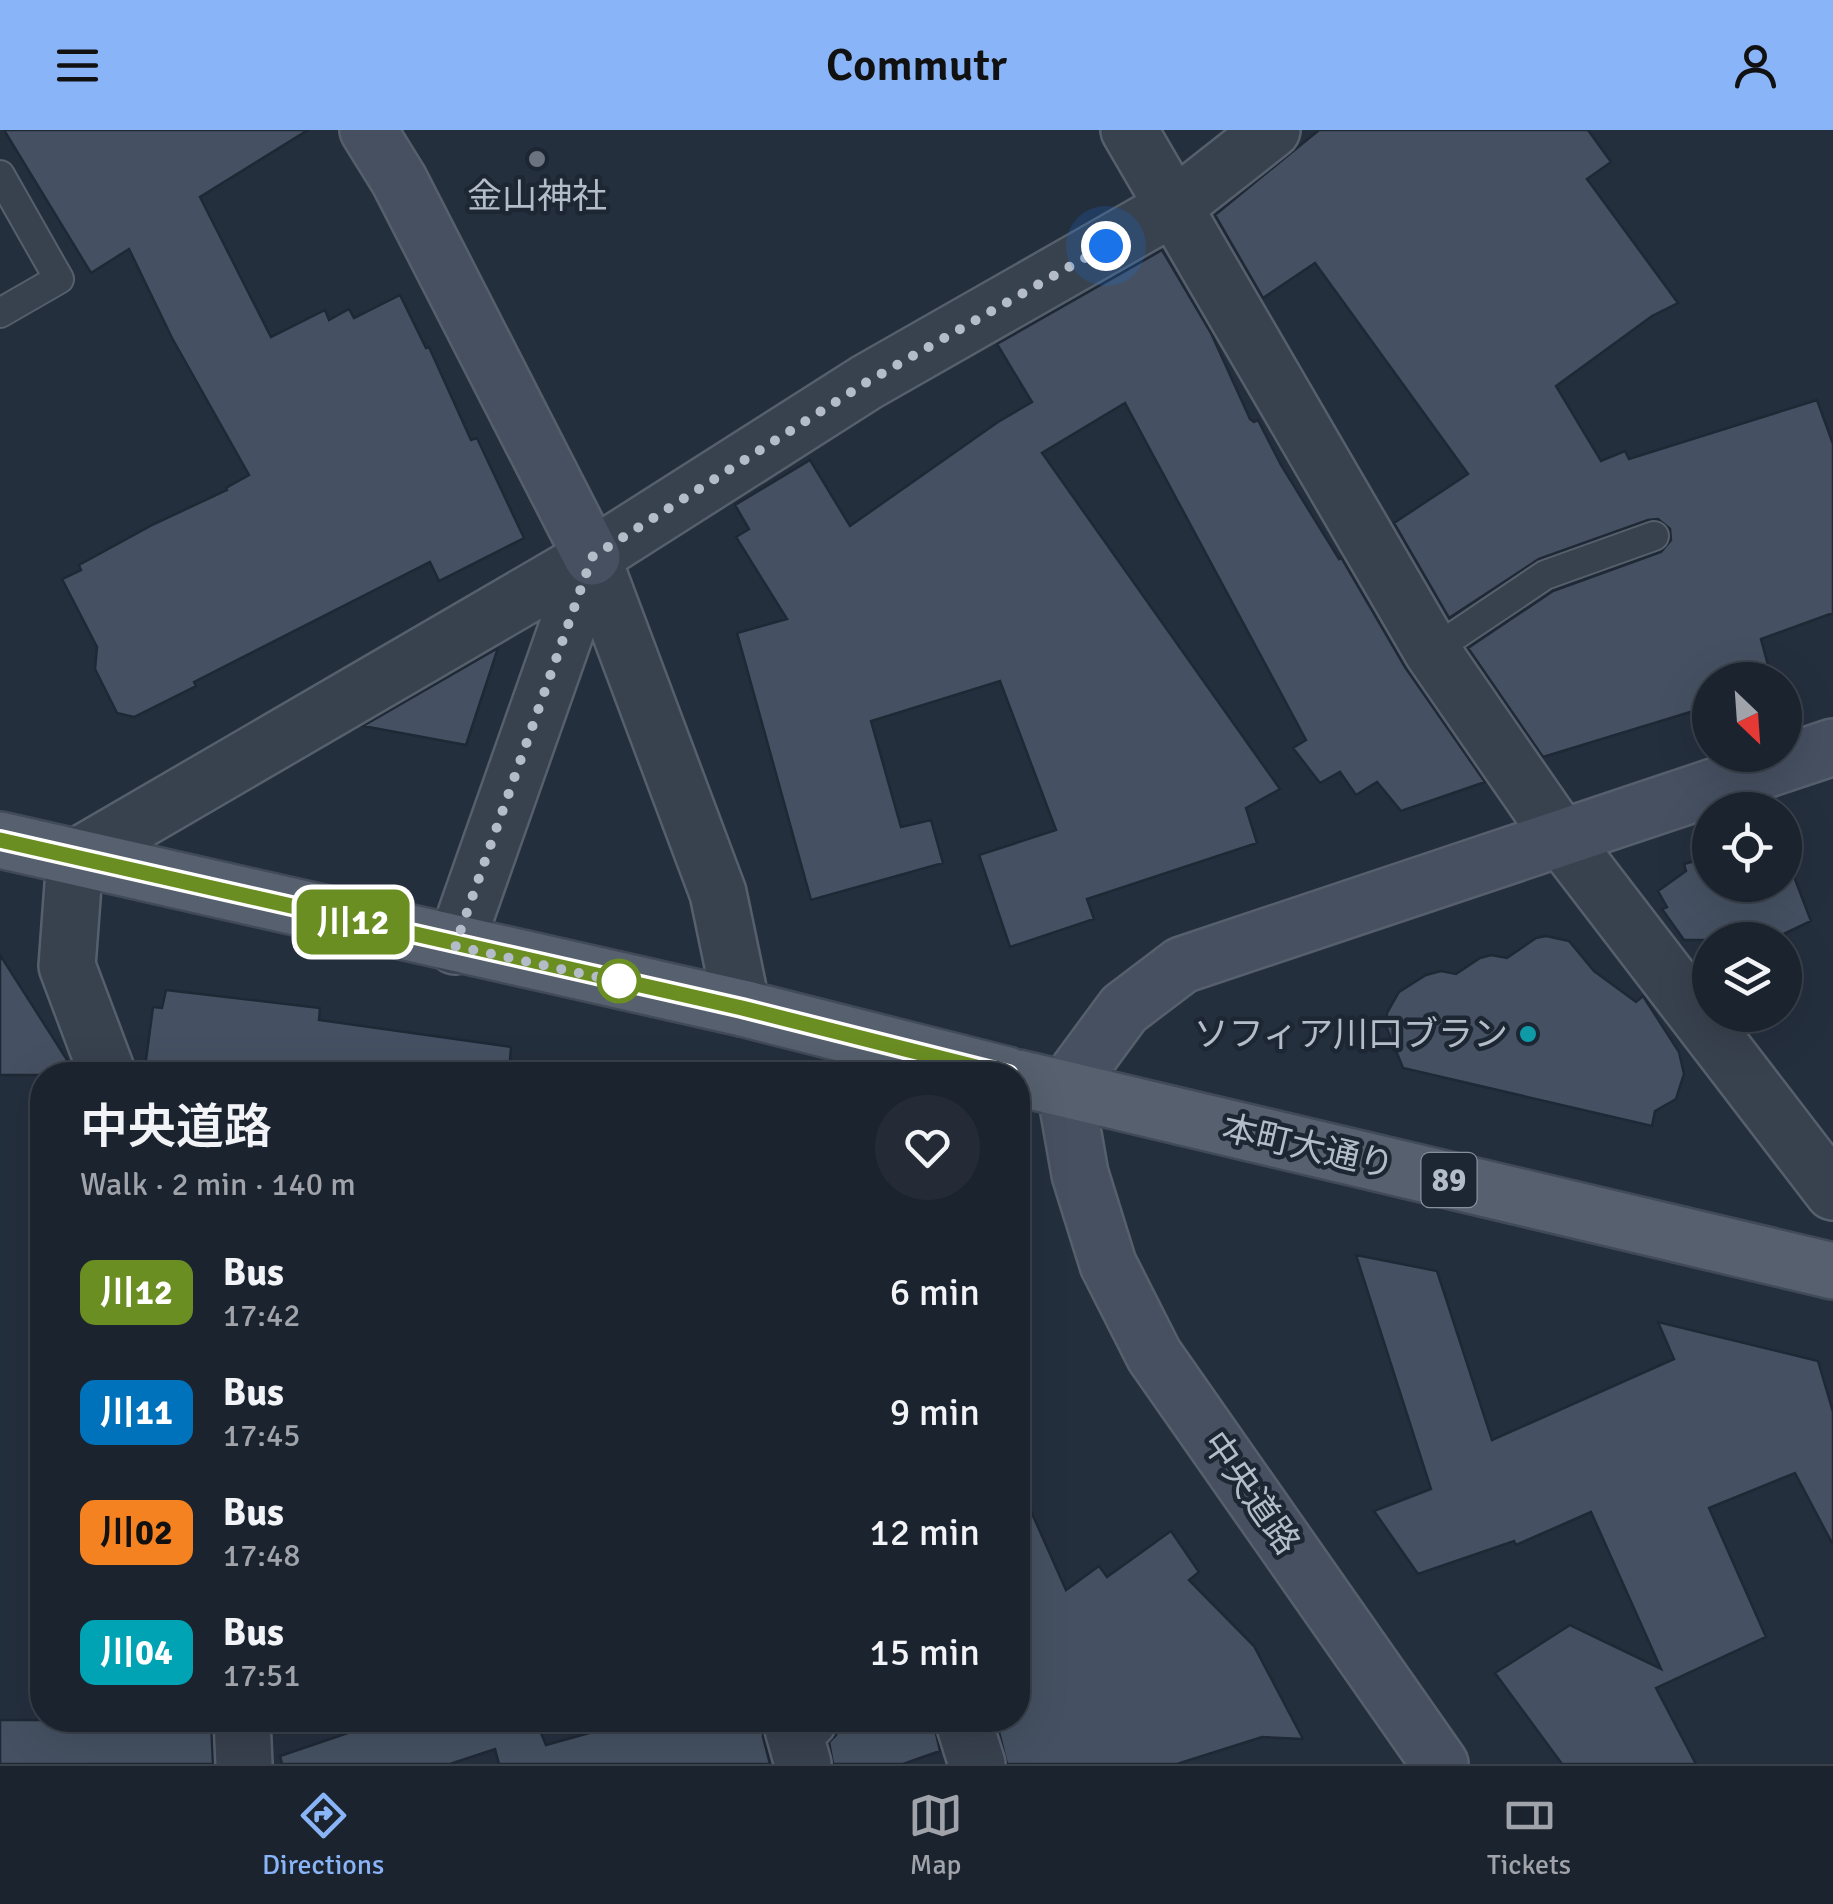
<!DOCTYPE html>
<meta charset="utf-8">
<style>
:root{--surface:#1b232e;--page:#242b36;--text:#f1f3f6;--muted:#a0a4aa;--line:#39404a;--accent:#8ab4f8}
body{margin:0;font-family:Signika,"Noto Sans JP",sans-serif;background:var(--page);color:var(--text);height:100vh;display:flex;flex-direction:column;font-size:38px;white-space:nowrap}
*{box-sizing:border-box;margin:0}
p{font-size:32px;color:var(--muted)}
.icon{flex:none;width:55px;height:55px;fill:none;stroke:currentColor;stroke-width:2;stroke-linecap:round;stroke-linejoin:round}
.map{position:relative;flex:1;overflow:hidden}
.panel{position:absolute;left:30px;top:932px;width:1000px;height:670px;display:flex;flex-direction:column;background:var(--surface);border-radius:40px;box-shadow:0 10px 40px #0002,0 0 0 2px var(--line)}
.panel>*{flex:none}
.badge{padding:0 20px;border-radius:15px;font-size:35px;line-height:65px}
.needle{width:65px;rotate:155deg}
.tools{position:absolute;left:1692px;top:532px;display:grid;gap:20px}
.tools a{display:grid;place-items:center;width:110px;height:110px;border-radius:50%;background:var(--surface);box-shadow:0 10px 40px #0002,0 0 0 2px var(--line);font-size:50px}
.you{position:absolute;width:50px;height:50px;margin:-25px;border:8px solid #fff;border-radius:50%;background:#1a73e8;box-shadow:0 0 0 15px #1a73e833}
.map>.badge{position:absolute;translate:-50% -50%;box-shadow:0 0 0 5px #fff}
.round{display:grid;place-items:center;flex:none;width:105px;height:105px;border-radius:52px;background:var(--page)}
.summary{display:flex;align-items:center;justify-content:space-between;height:170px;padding:0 50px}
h1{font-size:48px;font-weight:600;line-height:75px}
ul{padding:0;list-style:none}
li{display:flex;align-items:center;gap:30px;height:120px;padding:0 50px}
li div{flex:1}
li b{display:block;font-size:38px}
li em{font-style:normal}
li .badge{min-width:110px;font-weight:700;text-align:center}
header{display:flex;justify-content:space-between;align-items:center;height:130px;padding:0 50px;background:var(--accent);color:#111;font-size:45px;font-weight:600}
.dock{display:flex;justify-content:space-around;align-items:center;height:140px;border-top:2px solid var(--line);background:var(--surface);font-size:28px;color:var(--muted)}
.dock a{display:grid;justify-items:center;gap:5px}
.dock .current{color:var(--accent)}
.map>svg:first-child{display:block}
</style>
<header><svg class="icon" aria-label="menu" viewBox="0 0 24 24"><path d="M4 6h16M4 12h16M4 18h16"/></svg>Commutr<svg class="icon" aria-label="person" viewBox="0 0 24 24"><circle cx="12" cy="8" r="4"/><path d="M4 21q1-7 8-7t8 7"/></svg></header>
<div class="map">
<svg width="1833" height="1634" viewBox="0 0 1833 1634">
<rect width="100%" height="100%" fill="#242f3e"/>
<path fill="#455162" stroke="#1f2835" stroke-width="2.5" d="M4 0H308L200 67 271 207 325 180 329 190 349 179 354 188 400 165 426 218 429 217 471 310 477 308 524 408 439 451 430 432 194 552 196 556 134 587 117 583 95 539 97 517 62 449 81 440 79 435 154 394 227 360 226 358 249 345 172 208 129 119 91 143Z
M1319 0H1588L1611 32 1587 49 1678 173 1652 186 1556 256 1601 331 1625 321 1629 329 1817 270 1833 314V483L1761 509 1772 550H1710V576L1543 627 1468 518 1553 461 1661 422 1671 410 1670 399 1658 389 1648 390 1539 429 1449 488 1394 393 1468 344 1315 133 1263 168 1215 85Z
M1162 120 1211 203 1250 289 1254 292 1258 290 1281 335 1339 429 1341 427 1405 537 1485 652 1401 681 1377 652 1356 665 1340 642 1320 653 1293 618 1306 610 1125 273 1042 323 1280 659 1246 678 1257 713 1087 769 1094 789 1010 817 979 725 1056 700 1000 551 871 591 901 697 931 690 943 733 811 770 737 503 787 489 736 407 749 399 735 375 810 330 850 396 998 292 1032 272 997 214Z
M498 518 466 615 363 596Z
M1785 723 1811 791 1771 810H1684L1662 779 1667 777 1658 761 1686 741 1684 734 1710 727V755H1785Z
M1546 806 1569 811 1594 841 1636 872 1643 866 1679 922 1684 944 1676 969 1655 981 1652 996 1403 938 1386 896 1387 883 1399 862 1426 845 1441 841 1456 844 1480 828 1491 825 1507 828 1536 808Z
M0 825 71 936 75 945H0Z
M166 860 320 878 319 890 511 917 509 945H144L153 877 162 878Z
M1356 1125 1437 1141 1492 1310 1674 1229 1658 1192 1818 1231 1833 1282V1415L1795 1343 1709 1378 1766 1507 1656 1558 1696 1634H1562L1495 1543 1570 1495 1661 1539 1591 1382 1516 1415 1514 1411 1418 1444 1374 1381 1431 1359Z
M1018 1352 1066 1460 1099 1436 1107 1447 1171 1401 1199 1442 1189 1450 1254 1516 1303 1609 1262 1607 1177 1634H1007L996 1590H1018Z
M0 1590H211L213 1634H0Z
M386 1590H555L556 1598 541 1603 546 1615 636 1590H764L763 1607 770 1634H499L495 1619 450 1634H282L280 1626Z
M840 1590H933L940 1621 903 1634H833L829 1612 836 1605Z"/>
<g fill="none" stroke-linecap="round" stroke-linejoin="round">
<g stroke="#565f6c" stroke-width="32">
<path id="lane" d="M0 45 59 149 0 183
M1432 521 1545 445 1654 406"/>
</g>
<g stroke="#565f6c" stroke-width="60">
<path id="street" d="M1129 0 1432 521 1560 706 1833 1062
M592 427 718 763 742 878
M455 816 592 427
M108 945 67 836 75 728 592 427 867 252 1174 77 1272 0
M242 1590 244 1634
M963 1590 977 1634
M803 1634 793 1599 809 1590"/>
</g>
<g stroke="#565f6c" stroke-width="60">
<path id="secondary" d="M368 0 399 50 592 427
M1440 1634 1154 1225 1108 1134 1080 1044 1065 959 1124 879 1182 835 1833 617"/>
</g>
<g stroke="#414a57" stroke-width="60">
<path id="primary" d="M0 710 742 878 1007 945
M1018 948 1833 1141"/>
</g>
<use href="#lane" stroke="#38414e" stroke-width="28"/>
<use href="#street" stroke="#38414e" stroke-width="55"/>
<use href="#secondary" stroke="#465061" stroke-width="55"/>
<use href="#primary" stroke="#56606e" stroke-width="55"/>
</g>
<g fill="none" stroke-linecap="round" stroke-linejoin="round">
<g stroke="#fff" stroke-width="22">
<path id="line" d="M0 710 742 878 1008 945"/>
</g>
<use href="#line" stroke="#6b8e23" stroke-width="15"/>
<path stroke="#b4bcc9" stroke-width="10" stroke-dasharray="0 18" d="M619 851 634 855 455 816 592 427 867 252 1106 116"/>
</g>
<circle fill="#6b7280" stroke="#1d2633" stroke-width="4" cx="537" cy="29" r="10"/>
<circle fill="#fff" stroke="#6b8e23" stroke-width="5" cx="619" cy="851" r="20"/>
<circle fill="#0f9aa8" stroke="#1d2633" stroke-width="4" cx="1528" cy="904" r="10"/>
<g text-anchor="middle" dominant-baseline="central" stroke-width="9" stroke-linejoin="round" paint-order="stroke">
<rect fill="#1d2633" stroke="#878f9c" stroke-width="2.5" x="1421.5" y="1023" width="55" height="54" rx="8"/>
<g font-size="32" font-weight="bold" fill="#b4bcc9">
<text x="1449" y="1050">89</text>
</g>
<g font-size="35" fill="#b4bcc9" stroke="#1d2633">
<text x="537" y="66">金山神社</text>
<text x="1508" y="904" text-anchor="end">ソフィア川口ブラン</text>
</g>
<g font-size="35" fill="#b4bcc9" stroke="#1d2633">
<text transform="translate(1308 1017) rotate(13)">本町大通り</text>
<text transform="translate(1251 1363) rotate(55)">中央道路</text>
</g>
</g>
</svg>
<div class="tools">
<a><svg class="needle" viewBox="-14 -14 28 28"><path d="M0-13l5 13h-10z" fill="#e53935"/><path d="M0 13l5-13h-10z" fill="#a0a4aa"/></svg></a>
<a><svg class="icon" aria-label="locate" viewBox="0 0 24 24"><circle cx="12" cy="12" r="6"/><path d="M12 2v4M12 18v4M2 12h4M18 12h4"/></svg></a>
<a><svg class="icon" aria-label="layers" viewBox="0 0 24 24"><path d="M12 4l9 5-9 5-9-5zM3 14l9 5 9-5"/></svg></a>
</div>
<div class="you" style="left:1106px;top:116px"></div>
<b class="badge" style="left:353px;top:792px;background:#6b8e23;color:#fff">川12</b>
<section class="panel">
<div class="summary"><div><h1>中央道路</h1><p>Walk · 2 min · 140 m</p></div><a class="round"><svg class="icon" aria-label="heart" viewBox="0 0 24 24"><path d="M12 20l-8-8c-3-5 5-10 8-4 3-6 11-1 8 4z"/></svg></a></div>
<ul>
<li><span class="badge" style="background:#6b8e23;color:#fff">川12</span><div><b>Bus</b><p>17:42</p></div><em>6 min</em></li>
<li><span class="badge" style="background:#0072bc;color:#fff">川11</span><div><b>Bus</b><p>17:45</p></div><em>9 min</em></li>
<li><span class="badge" style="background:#f58220;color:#111">川02</span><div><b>Bus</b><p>17:48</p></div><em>12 min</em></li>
<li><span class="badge" style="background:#00a3b4;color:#fff">川04</span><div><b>Bus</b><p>17:51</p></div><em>15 min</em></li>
</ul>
</section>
</div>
<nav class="dock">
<a class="current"><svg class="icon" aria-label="directions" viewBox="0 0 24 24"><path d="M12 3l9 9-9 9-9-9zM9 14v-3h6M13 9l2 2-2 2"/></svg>Directions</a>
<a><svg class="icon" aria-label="map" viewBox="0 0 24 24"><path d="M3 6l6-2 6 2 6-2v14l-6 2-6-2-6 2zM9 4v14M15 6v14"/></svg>Map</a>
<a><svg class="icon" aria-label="tickets" viewBox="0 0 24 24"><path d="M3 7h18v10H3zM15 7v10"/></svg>Tickets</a>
</nav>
